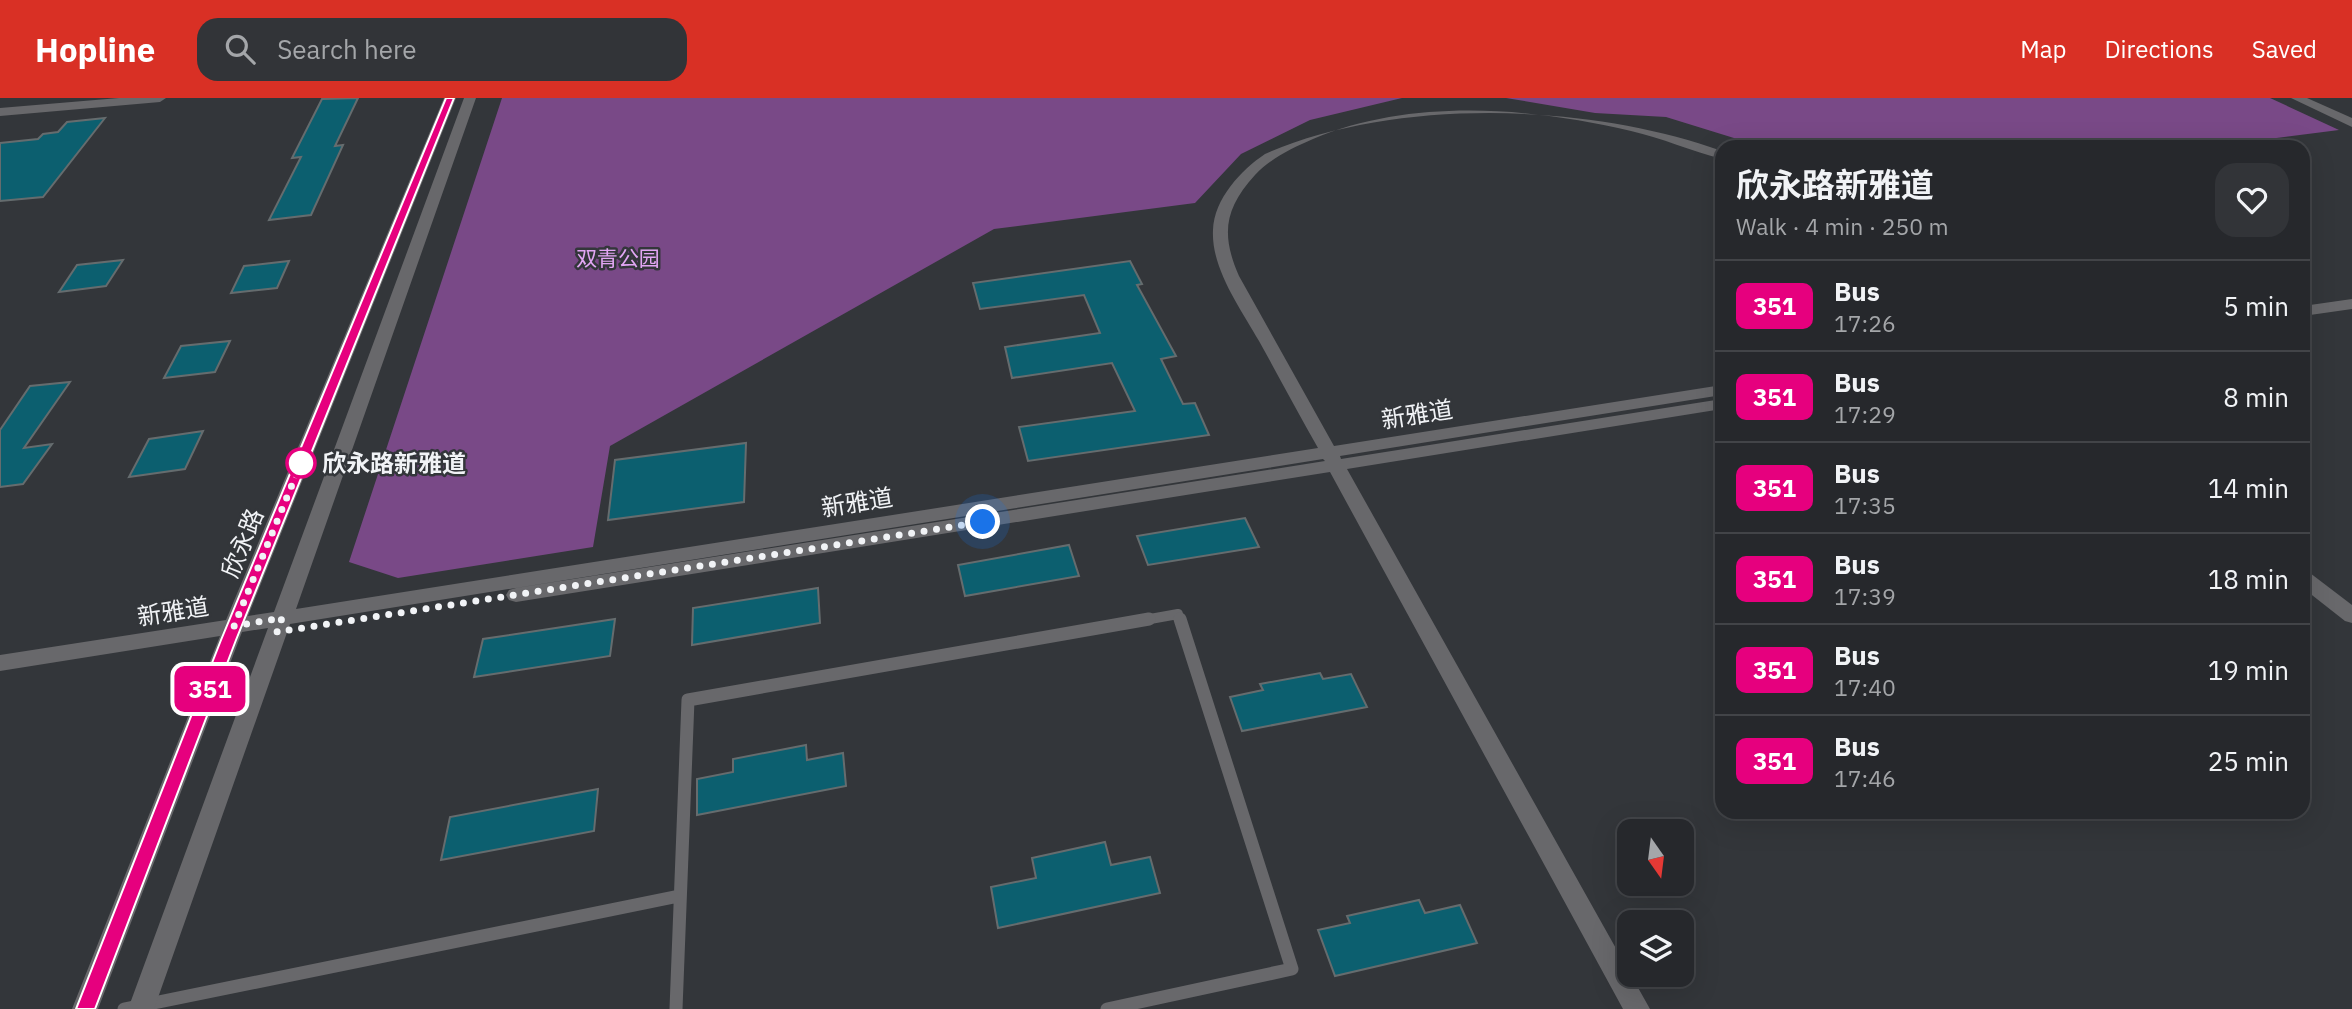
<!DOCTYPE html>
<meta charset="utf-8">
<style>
:root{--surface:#26282c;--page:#323438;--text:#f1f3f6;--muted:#a4a6a9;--line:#424448;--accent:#d93025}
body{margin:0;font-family:"IBM Plex Sans","Noto Sans SC",sans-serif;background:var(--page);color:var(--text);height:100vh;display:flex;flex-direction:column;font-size:26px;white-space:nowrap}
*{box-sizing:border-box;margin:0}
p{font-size:23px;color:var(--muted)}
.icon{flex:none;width:38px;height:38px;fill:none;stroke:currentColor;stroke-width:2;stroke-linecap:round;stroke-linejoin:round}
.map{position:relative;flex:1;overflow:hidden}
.sheet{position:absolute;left:1715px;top:42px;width:595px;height:679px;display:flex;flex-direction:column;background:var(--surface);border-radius:21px;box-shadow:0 7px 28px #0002,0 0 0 2px var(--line)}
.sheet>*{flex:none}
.badge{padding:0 14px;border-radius:10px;font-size:24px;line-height:46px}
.needle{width:46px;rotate:166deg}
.fabs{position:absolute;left:1617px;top:721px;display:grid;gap:14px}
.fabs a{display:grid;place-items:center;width:77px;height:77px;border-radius:14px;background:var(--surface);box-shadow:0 7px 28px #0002,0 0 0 2px var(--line);font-size:35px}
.you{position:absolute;width:35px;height:35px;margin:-18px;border:5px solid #fff;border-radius:50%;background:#1a73e8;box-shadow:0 0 0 10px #1a73e833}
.map>.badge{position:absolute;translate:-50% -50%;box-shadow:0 0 0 4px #fff}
.round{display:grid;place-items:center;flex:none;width:74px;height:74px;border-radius:21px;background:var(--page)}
.head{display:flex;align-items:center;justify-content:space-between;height:119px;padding:0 21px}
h1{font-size:33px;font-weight:700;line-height:52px}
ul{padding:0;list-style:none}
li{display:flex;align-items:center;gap:21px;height:91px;padding:0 21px;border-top:2px solid var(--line)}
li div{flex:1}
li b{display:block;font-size:26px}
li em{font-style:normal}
li .badge{min-width:77px;font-weight:700;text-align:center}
header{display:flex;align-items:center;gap:42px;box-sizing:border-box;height:98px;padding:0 35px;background:var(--accent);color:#fff}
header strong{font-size:33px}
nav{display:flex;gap:38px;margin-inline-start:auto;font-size:24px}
.search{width:490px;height:63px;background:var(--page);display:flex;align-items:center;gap:18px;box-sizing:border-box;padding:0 24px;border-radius:21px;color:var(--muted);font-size:26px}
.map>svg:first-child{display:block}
</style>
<header>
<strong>Hopline</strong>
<div class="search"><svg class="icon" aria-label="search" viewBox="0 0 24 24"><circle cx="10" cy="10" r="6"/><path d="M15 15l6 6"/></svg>Search here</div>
<nav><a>Map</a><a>Directions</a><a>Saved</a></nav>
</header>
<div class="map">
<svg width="2352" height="911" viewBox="0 0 2352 911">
<rect width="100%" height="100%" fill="#33363a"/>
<path fill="#794987" d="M502 0H1402L1310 22 1241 56 1195 105 994 131 610 348 593 449 398 480 349 464Z
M1506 0H2270L2339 32 2207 49H1763L1666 19 1595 15Z"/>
<path fill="#0c5f6f" stroke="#656c6e" stroke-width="2" d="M358 0 335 48 343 47 311 117 269 122 301 59 292 60 322 1Z
M105 20 43 99 0 103V45L38 41 43 36 58 34 67 24Z
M123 162 106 188 59 194 77 167Z
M289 163 277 190 231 195 244 168Z
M1130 163 1142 186 1137 187 1176 258 1161 261 1183 306 1195 305 1209 337 1028 363 1019 329 1135 313 1112 265 1012 280 1005 249 1100 235 1084 197 980 211 973 185Z
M230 243 215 274 164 280 181 248Z
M70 284 24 350 52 346 23 386 0 389V332L30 288Z
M203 333 185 371 129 379 149 341Z
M746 345 744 404 608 422 615 362Z
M1245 420 1259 449 1148 467 1137 438Z
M1069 447 1079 478 965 498 958 467Z
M818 490 820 525 692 547 693 510Z
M615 521 610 558 474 579 483 541Z
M1320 575 1323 581 1351 576 1367 609 1242 633 1230 599 1263 592 1260 586Z
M806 647 807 662 843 655 846 688 697 717V681L733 674V661Z
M598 691 594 733 441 762 450 719Z
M1105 744 1111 767 1150 759 1160 795 998 830 991 789 1036 780 1032 760Z
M1419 802 1425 815 1460 807 1477 845 1335 878 1318 832 1350 825 1347 818Z"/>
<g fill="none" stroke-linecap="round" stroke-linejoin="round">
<path stroke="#68686b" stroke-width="10" d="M1139 523 1178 516 1180 523"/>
<path stroke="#68686b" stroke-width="13" d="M124 911 679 798
M676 911 688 602 1149 521
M1107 911 1292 871 1180 521"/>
<path fill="#68686b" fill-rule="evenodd" d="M119 0H166L160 4 0 18V10Z
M444 0H456L248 518 274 514 464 0H476L296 511 1318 350C1298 315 1279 279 1259 243 1241 211 1211 171 1213 132 1214 101 1241 72 1265 56 1393 0 1586 4 1722 53V61C1691 53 1662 40 1631 33 1529 9 1411 0 1313 41 1292 50 1270 61 1255 77 1224 111 1221 137 1239 178L1334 348 1722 287V297L1340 358 1341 361 1722 301V311L1347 371 1650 911H1623L1330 374 516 504 509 502 506 497 509 492 516 490 1325 363 1323 361 290 526 154 911H128L268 530 242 534 98 911H72L220 538 0 573V557L226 522Z
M2291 0H2307L2352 20V29Z
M2352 201V211L2303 218V208Z
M2303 473 2310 475 2352 507V525L2345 523 2303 490Z"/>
</g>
<path fill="#e6007e" stroke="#fff" stroke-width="2" d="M446 0H454L236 542 95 911H76L221 542Z"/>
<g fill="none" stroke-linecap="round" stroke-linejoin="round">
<path stroke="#f1f3f6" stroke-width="7" stroke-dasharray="0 12.6" d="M301 365 234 528 282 520 277 534 983 424"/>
</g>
<circle fill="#fff" stroke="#e6007e" stroke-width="3.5" cx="301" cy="365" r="14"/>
<g text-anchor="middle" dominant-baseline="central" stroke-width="5" stroke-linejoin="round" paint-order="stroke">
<g font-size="21" fill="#e2a6f4" stroke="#33363a">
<text x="618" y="160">双青公园</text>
</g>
<g font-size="24" fill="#f1f3f6" stroke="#33363a">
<text transform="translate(1417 316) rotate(-9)">新雅道</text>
<text transform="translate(857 404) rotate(-9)">新雅道</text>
<text transform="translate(242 445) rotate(-68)">欣永路</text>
<text transform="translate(173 513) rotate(-9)">新雅道</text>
</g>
<g font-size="24" font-weight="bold" fill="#f1f3f6" stroke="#33363a" text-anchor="start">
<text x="322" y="365">欣永路新雅道</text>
</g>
</g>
</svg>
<div class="fabs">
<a><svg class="needle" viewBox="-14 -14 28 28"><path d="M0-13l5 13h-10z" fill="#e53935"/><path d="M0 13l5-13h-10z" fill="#a4a6a9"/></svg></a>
<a><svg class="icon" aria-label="layers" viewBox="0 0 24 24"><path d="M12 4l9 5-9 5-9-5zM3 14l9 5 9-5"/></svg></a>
</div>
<div class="you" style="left:983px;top:424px"></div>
<b class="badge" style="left:210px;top:591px;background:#e6007e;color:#fff">351</b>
<section class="sheet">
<div class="head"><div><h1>欣永路新雅道</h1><p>Walk · 4 min · 250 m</p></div><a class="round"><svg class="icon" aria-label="heart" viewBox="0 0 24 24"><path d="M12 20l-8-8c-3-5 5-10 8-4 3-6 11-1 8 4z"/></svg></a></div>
<ul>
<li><span class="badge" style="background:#e6007e;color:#fff">351</span><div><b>Bus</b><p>17:26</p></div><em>5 min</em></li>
<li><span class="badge" style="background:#e6007e;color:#fff">351</span><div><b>Bus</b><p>17:29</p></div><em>8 min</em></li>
<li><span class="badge" style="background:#e6007e;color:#fff">351</span><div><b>Bus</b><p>17:35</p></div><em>14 min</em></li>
<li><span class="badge" style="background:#e6007e;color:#fff">351</span><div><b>Bus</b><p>17:39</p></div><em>18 min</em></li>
<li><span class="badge" style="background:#e6007e;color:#fff">351</span><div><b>Bus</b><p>17:40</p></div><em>19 min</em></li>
<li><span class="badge" style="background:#e6007e;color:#fff">351</span><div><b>Bus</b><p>17:46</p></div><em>25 min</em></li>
</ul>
</section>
</div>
